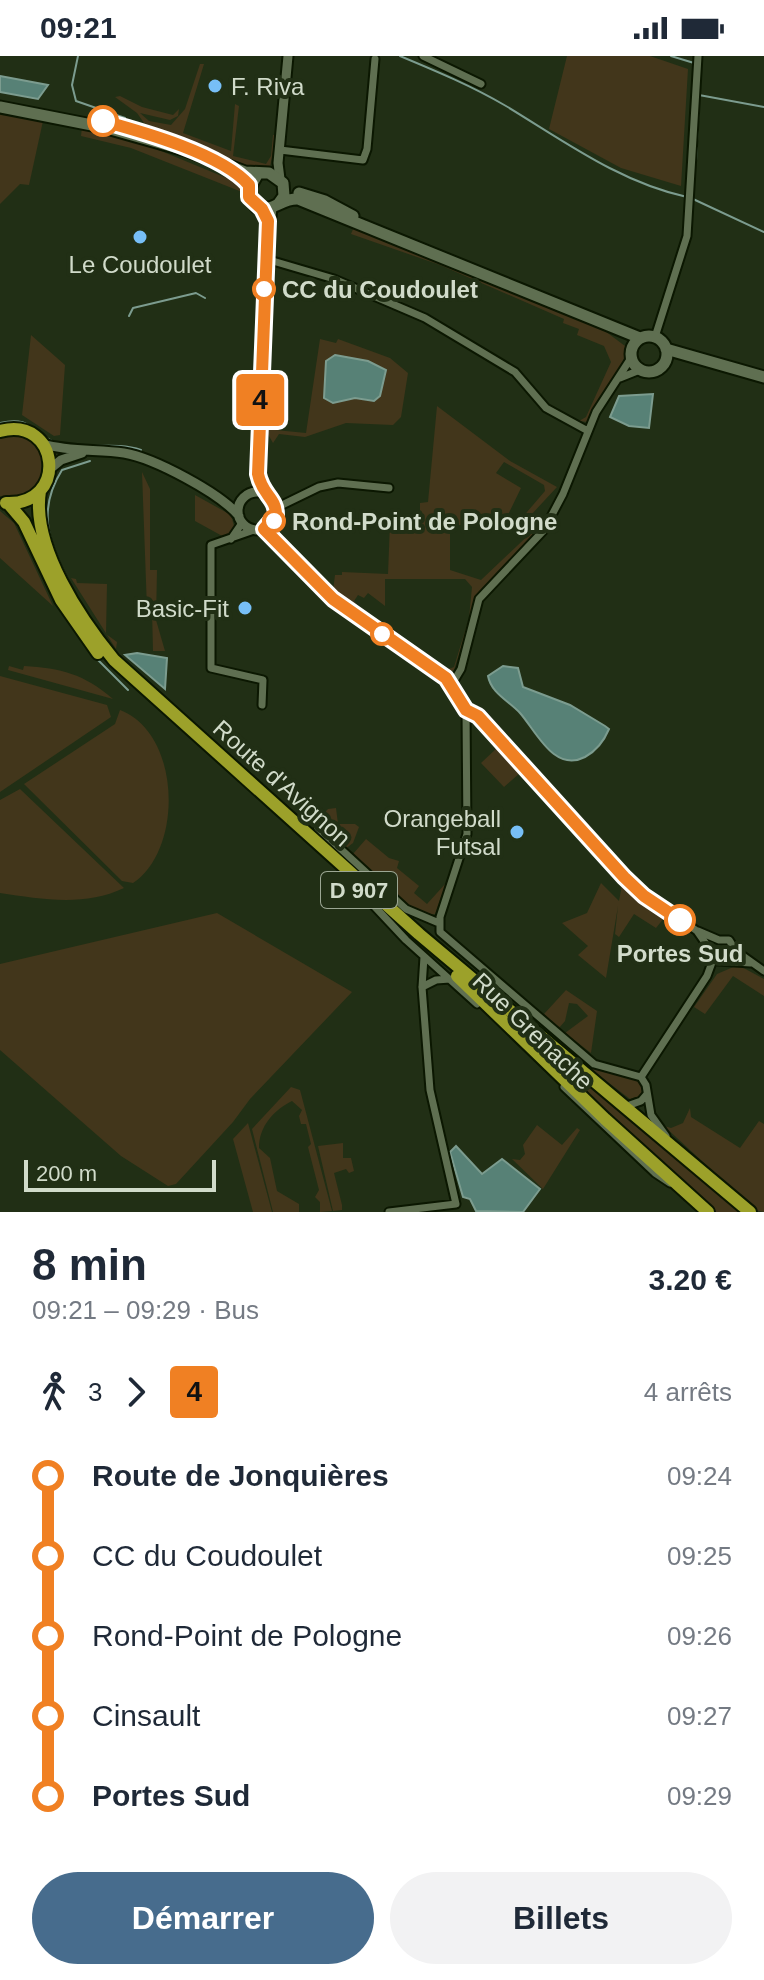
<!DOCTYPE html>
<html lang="fr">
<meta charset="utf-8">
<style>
:root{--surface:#fff;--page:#f2f2f3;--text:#1f2937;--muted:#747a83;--accent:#476c8d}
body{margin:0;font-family:Helvetica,sans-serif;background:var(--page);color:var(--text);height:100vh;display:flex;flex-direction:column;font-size:30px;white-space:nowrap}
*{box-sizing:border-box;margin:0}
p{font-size:26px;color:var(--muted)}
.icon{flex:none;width:44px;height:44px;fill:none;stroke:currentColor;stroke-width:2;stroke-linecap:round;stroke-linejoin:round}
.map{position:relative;height:1156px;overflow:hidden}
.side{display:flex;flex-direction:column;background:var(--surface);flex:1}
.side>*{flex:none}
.badge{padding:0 16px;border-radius:6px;font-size:28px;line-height:52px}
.scale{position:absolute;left:24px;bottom:20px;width:192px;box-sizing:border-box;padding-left:8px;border:4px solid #d1dbca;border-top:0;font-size:22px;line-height:28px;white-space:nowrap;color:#d1dbca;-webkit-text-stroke:6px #212f15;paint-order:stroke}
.map>.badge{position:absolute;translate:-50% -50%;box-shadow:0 0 0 4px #fff}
.legs{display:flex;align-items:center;gap:12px;height:88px;padding:0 32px;font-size:26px}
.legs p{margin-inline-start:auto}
.summary{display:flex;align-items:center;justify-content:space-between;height:136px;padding:0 32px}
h1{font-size:44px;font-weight:800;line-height:60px}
.action{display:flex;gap:16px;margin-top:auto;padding:16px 32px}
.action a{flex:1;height:92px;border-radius:48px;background:var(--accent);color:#fff;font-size:32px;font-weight:800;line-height:92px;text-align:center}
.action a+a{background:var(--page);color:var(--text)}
ul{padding:0 32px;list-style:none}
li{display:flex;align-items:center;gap:28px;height:80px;font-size:30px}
li i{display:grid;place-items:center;width:12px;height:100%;margin:0 10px;background:currentColor}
li i::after{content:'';width:20px;height:20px;margin:-10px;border:6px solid;border-radius:50%;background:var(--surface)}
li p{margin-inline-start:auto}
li:first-child i{background:linear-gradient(#0000 50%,currentColor 0)}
li:last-child i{background:linear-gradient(currentColor 50%,#0000 0)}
.status{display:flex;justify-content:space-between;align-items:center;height:56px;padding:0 40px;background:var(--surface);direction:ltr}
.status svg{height:22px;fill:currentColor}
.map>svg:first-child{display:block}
</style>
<div class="status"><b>09:21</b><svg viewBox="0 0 49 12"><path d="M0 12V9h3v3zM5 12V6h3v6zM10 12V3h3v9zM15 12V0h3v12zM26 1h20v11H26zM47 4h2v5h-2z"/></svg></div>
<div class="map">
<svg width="764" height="1156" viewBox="0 0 764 1156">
<rect width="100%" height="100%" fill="#212f15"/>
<path fill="#42361b" d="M567 0H650L688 13 681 130 621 112 549 73Z
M200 8H204L183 77 231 95 235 48 239 50 233 100 266 108 271 100 273 79H276L270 111 259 114 251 111 144 67 137 57 115 41 120 40 142 51 173 59 179 53 178 60 170 64 140 57 149 65 171 69 185 53Z
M0 58 43 65 29 129 20 128 0 148Z
M82 71 149 90 241 128 242 136 131 92 81 80Z
M354 171 597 269 625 290C629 310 597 345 588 366L579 365 586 361 611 306 604 290 577 279 579 273 563 267 564 263 440 209 351 178Z
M31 279 65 309 60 379 54 380 22 359Z
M320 283 336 287 338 283 390 302 408 317 401 361 393 369 346 367 305 381 279 378 273 387 265 373 306 377Z
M437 350 510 405 557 431 531 459V464L525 466 521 463 545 435 544 429 504 406 496 417 521 432 506 463 509 469H450V514L481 524 537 471 541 474 478 537 454 614 449 617 446 614 454 611 469 562 472 531 465 523H385V550L368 537 364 542 358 539 354 545 360 552 333 535 335 519H342V516L388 518 390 467 420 468V447L428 446Z
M11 377C70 392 42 453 0 440V379Z
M142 416 150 433V514H157L156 564 165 595H153L152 554 147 553Z
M195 439 231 459 234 470 230 480 224 481 195 465Z
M0 455 14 467 53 550 0 502Z
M71 522 76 523 77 527 107 528 106 578 117 586 116 593Z
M9 610 23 614 24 610C61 612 84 618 113 643L8 614Z
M0 620 107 649 111 661 0 736Z
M120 654C181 677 184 793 133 827L122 825 24 728 115 668Z
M498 691 520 717 504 731 481 707Z
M20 733 124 832C84 851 41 843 0 837V744Z
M336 752 338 768H355L359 771 353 787 345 793 316 766 328 753Z
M366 783 389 802 399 805 397 812 419 830 414 837 427 848 446 827 435 858 428 859 407 849 357 804 353 798Z
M601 827 619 845 622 829 664 862 656 872 634 858 619 881 615 878 618 850 606 922 578 899 588 890 562 867 587 857Z
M217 857 352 936 250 1043 233 1066 176 1128 168 1130 121 1100 0 994V908Z
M738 909 764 923V940L733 920 705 958 694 951 717 918Z
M455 913 741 1156H712Z
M566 934 597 955 591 997 565 977 588 960 577 948 569 947 565 965 559 972 544 958Z
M584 1008C601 1016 628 1015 641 1028L642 1039 630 1043Z
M291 1031 300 1034 332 1155 320 1156V1146L315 1141 319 1134 308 1091 311 1088 306 1068H301L299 1060 302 1054 292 1045C274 1054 259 1070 259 1092L270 1102 277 1135 299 1148V1156H273L252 1073Z
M690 1052 691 1061 740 1092 759 1065 764 1068V1156L755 1154 664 1070 671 1072 683 1067Z
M248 1067 272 1156H253L233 1083Z
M537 1069 562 1089 577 1072 580 1074 543 1133 512 1103 520 1104 525 1098 523 1089Z
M343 1087V1102H351L354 1115 349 1117 346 1113 334 1117 342 1149V1154L333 1155 318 1090Z"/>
<path fill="#578176" stroke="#7c9c8f" stroke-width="2" d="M0 20 48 29 38 43 0 36Z
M335 299 368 305 386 314 380 340 374 345 355 342 333 347 324 342 326 305Z
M653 338 649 372 629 370 610 361 619 340Z
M137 597 167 602 165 633 125 599Z
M503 610 518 612 523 631 570 649 605 670 609 673C604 685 596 695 585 701 554 717 536 675 520 657 509 645 491 637 488 620Z
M456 1090 482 1118 502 1103 540 1133 523 1156 476 1155 470 1143 463 1141 450 1096Z"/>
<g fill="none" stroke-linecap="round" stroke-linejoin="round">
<path stroke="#7c9c8f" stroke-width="2" d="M78 0 72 29 76 45 125 62
M400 0C436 15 472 30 506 50 564 85 619 126 687 141
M671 0 694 7
M699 39 764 51
M696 105 699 46
M693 143 764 176
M129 260 133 252 196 237 205 242
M0 367C30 360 30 374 52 385 75 396 114 384 141 394
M26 484 54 543
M71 530C49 489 36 455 62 414L90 405
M97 603 128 634
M411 863 438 886"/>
<g stroke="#0b1701" stroke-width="11">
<path id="minor" d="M423 0 481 28
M280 94 363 104 367 93 375 3
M266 203 334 223 425 262 515 316 546 352 588 375
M655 281 687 180 698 0
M620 322 640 314
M276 452 319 431 338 427 389 432
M264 473 333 543 446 622 466 654 478 660 630 827 697 875 718 905 751 907
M254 474 211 489V612L263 624 262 649
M231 483 242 467
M452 628 461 613 479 543 544 474 563 438 596 356 631 302
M466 654 467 778 440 861V876L594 1008 641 1021 646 1029 651 1059 666 1080
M318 772 406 853 439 867
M361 836 406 884 477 948
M698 875 719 884H729L736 895 764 915
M422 931 436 924 450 923
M641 1021 707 920 714 901
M564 1031 655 1117 670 1127
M627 1050 641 1045 647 1038
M389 1156 456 1148 430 1034 422 931 424 901"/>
</g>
<g stroke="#0b1701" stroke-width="13">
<path id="tertiary" d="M280 123 278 107 288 0
M43 388C70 396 98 393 124 397 154 402 220 437 239 460
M50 413 61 404 82 397
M238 455a19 19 0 1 1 38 0a19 19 0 1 1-38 0Z
M264 437 258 418V393L264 227 272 152"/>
</g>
<g stroke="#0b1701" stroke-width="15">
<path id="secondary" d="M0 51 107 72 185 94 245 116 269 117 283 127 284 140 279 147
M257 119 248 135 256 151C273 157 281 142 298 143L640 282
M299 137 325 145 353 160
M631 298a18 18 0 1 1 36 0a18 18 0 1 1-36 0Z
M666 293 764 321"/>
</g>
<g stroke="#0b1701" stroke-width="16">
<path id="primary" d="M0 375C60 359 69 450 6 447
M40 435C31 491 81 564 114 604L419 878 750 1156
M8 447 24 466 61 544 98 597
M457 920 605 1063 708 1156"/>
</g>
<use href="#minor" stroke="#5f6f51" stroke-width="7"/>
<use href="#tertiary" stroke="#5f6f51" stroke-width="9"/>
<use href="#secondary" stroke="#5f6f51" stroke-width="11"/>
<use href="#primary" stroke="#9ca12a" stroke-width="12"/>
</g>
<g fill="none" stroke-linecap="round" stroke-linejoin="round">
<g stroke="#fff" stroke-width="18">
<path id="line-1" d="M103 65C143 76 222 98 249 129V141L262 153 268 165 258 418C262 439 276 441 276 459L264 473 333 543 446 622 466 654 478 660 624 821 644 840 680 864"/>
</g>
<use href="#line-1" stroke="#f08023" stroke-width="12"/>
</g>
<g fill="#77bff7" stroke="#212f15" stroke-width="3">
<circle cx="215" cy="30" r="8"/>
<circle cx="140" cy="181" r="8"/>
<circle cx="245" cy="552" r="8"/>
<circle cx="517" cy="776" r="8"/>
</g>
<g fill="#fff" stroke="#f08023" stroke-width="4">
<circle cx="103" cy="65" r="14"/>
<circle cx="264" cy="233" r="10"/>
<circle cx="274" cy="465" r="10"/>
<circle cx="382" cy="578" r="10"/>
<circle cx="680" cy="864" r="14"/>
</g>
<g text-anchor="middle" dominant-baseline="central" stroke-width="8" stroke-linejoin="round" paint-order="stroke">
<rect fill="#212f15" stroke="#9ca794" stroke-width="2" x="321" y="816" width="76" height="36" rx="6"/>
<g font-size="22" font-weight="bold" fill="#d1dbca">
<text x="359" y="834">D 907</text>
</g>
<g font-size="24" fill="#d1dbca" stroke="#212f15" text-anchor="end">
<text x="231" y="30" text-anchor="start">F. Riva</text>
<text x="140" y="208" text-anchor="middle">Le Coudoulet</text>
<text x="229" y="552">Basic-Fit</text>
<text x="501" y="762">Orangeball<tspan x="501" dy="28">Futsal</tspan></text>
</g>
<g font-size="24" font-weight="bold" fill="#d1dbca" stroke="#212f15" text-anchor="start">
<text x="282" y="233">CC du Coudoulet</text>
<text x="292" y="465">Rond-Point de Pologne</text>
<text x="680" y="897" text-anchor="middle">Portes Sud</text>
</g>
<g font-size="24" fill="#d1dbca" stroke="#212f15">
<text transform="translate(282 727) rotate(42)">Route d'Avignon</text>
<text transform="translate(533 975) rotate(44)">Rue Grenache</text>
</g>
</g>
</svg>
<div class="scale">200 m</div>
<b class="badge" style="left:260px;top:344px;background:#f08023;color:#111">4</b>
</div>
<section class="side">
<div class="summary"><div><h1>8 min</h1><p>09:21 – 09:29 · Bus</p></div><b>3.20 €</b></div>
<div class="legs"><svg class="icon" aria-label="walk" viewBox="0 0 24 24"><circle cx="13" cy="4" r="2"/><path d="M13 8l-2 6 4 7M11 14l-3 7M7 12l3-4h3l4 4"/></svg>3<svg class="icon" aria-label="forward" viewBox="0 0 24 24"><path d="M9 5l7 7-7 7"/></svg><b class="badge" style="background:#f08023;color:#111">4</b><p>4 arrêts</p></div>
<ul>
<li><i style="color:#f08023"></i><b>Route de Jonquières</b><p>09:24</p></li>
<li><i style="color:#f08023"></i><span>CC du Coudoulet</span><p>09:25</p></li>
<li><i style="color:#f08023"></i><span>Rond-Point de Pologne</span><p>09:26</p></li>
<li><i style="color:#f08023"></i><span>Cinsault</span><p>09:27</p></li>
<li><i style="color:#f08023"></i><b>Portes Sud</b><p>09:29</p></li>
</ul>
<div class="action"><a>Démarrer</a><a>Billets</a></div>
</section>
